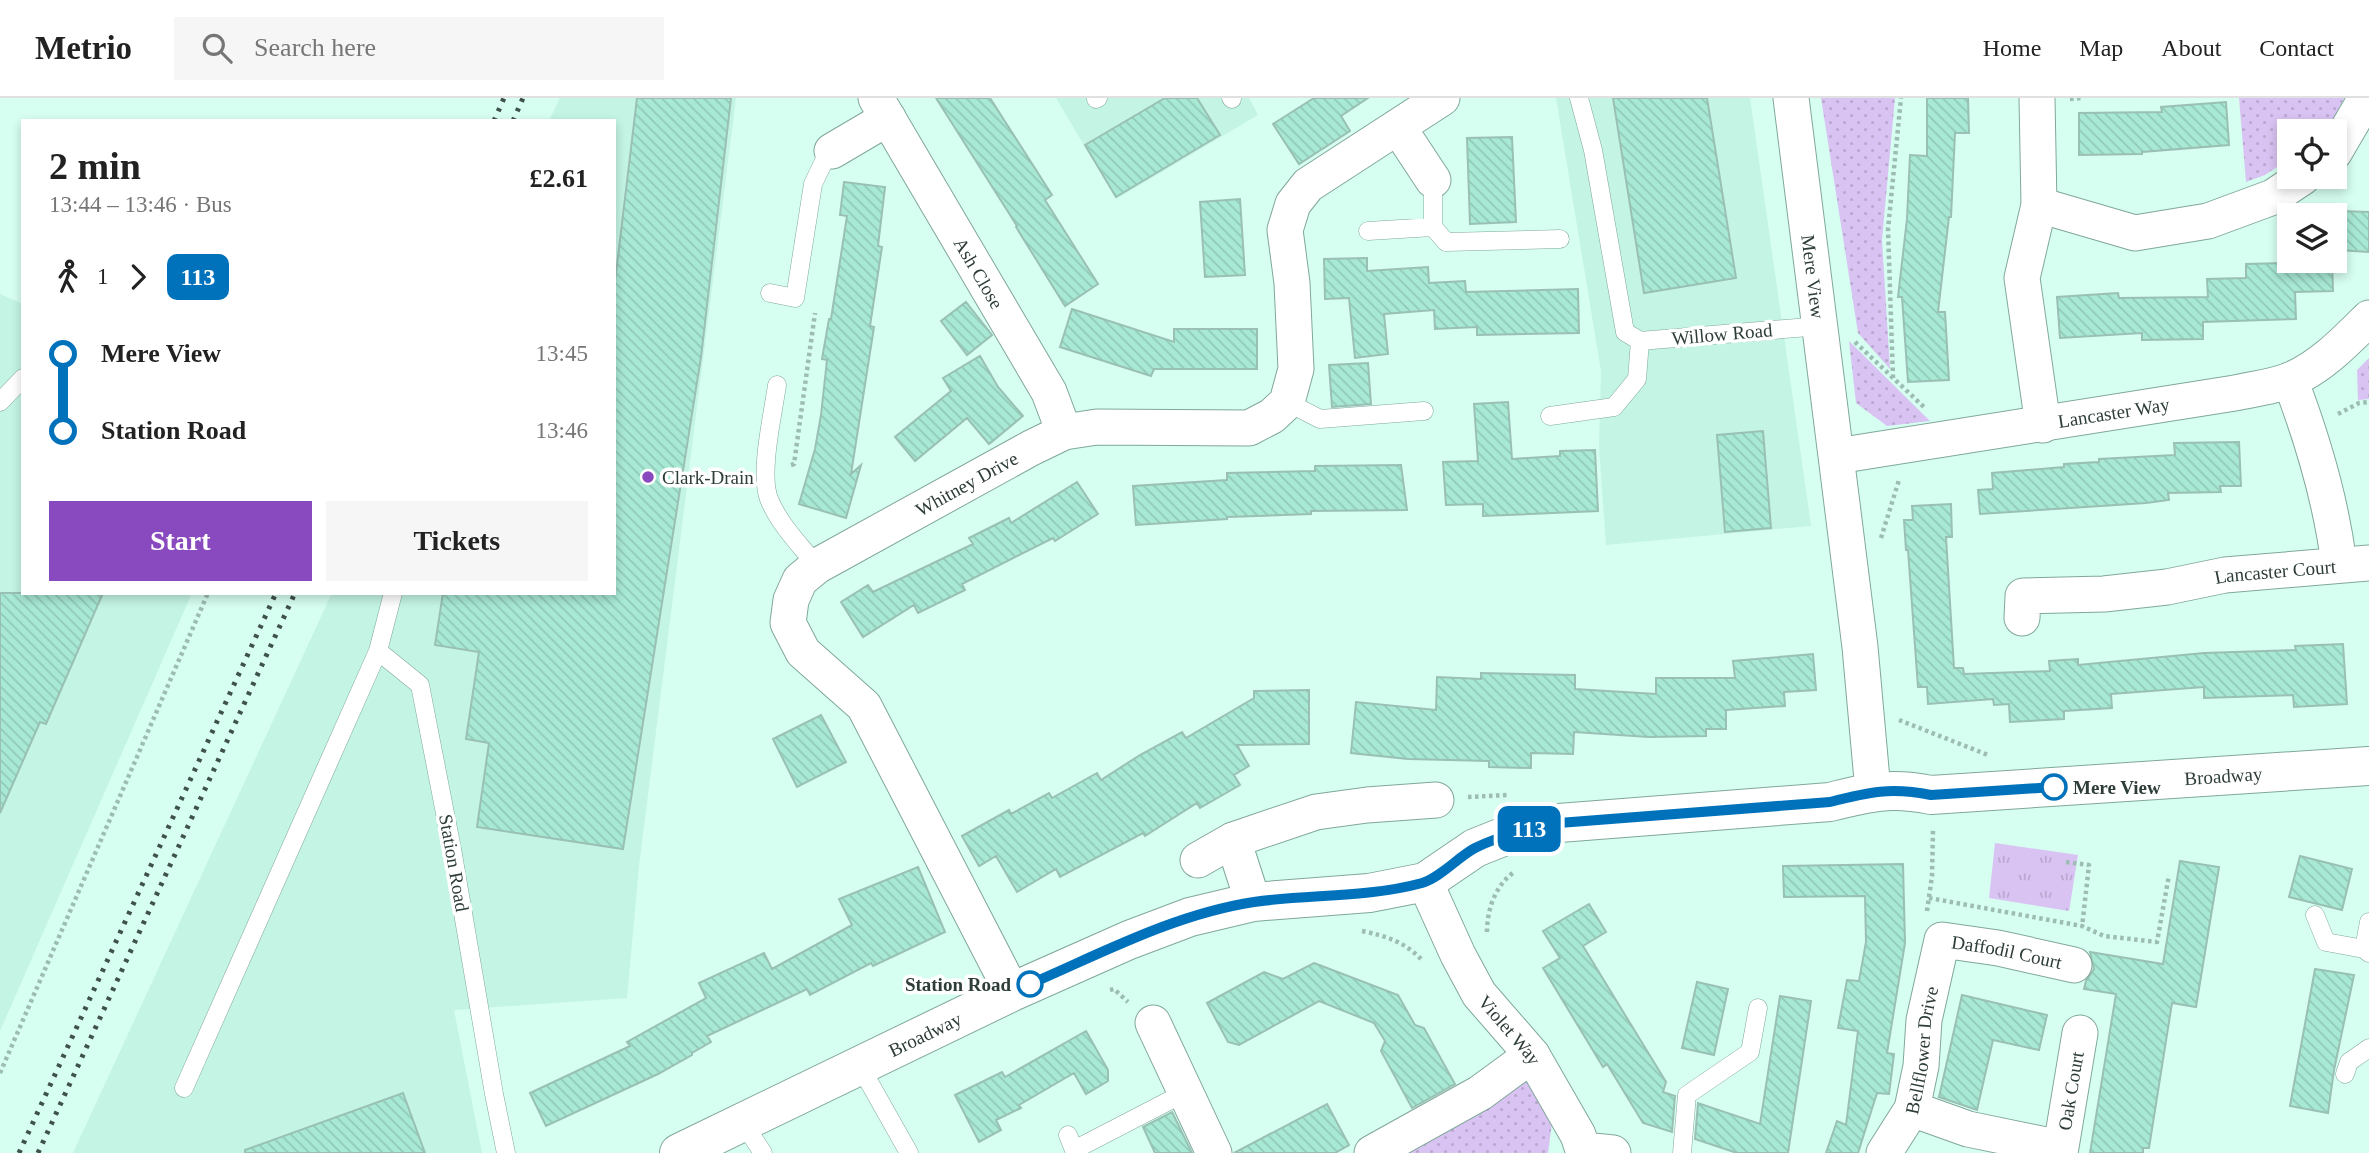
<!DOCTYPE html>
<meta charset="utf-8">
<style>
:root{--surface:#fff;--page:#f6f6f6;--text:#222;--muted:#767676;--line:#e0e0e0;--accent:#894abf}
body{margin:0;font-family:Georgia,serif;background:var(--page);color:var(--text);height:100vh;display:flex;flex-direction:column;font-size:26px;white-space:nowrap}
*{box-sizing:border-box;margin:0}
p{font-size:23px;color:var(--muted)}
.icon{flex:none;width:38px;height:38px;fill:none;stroke:currentColor;stroke-width:2;stroke-linecap:round;stroke-linejoin:round}
.map{position:relative;flex:1;overflow:hidden}
.panel{position:absolute;left:21px;top:21px;width:595px;height:476px;display:flex;flex-direction:column;background:var(--surface);border-radius:0px;box-shadow:0 4px 10px #0003}
.panel>*{flex:none}
.badge{padding:0 14px;border-radius:10px;font-size:24px;line-height:46px}
.controls{position:absolute;left:2277px;top:21px;display:grid;gap:14px}
.controls a{display:grid;place-items:center;width:70px;height:70px;border-radius:0px;background:var(--surface);box-shadow:0 4px 10px #0003;font-size:35px}
.map>.badge{position:absolute;translate:-50% -50%;box-shadow:0 0 0 4px #fff}
.legs{display:flex;align-items:center;gap:10px;height:77px;padding:0 28px;font-size:23px}
.legs p{margin-inline-start:auto}
.summary{display:flex;align-items:center;justify-content:space-between;height:119px;padding:0 28px}
h1{font-size:38px;font-weight:700;line-height:52px}
.cta{display:flex;gap:14px;margin-top:auto;padding:14px 28px}
.cta a{flex:1;height:80px;border-radius:0px;background:var(--accent);color:#fff;font-size:28px;font-weight:700;line-height:80px;text-align:center}
.cta a+a{background:var(--page);color:var(--text)}
ul{padding:0 28px;list-style:none}
li{display:flex;align-items:center;gap:24px;height:77px;font-size:26px}
li i{display:grid;place-items:center;width:10px;height:100%;margin:0 9px;background:currentColor}
li i::after{content:'';width:18px;height:18px;margin:-9px;border:5px solid;border-radius:50%;background:var(--surface)}
li p{margin-inline-start:auto}
li:first-child i{background:linear-gradient(#0000 50%,currentColor 0)}
li:last-child i{background:linear-gradient(currentColor 50%,#0000 0)}
header{display:flex;align-items:center;gap:42px;box-sizing:border-box;height:98px;padding:0 35px;background:var(--surface);border-bottom:2px solid var(--line)}
header strong{font-size:33px}
nav{display:flex;gap:38px;margin-inline-start:auto;font-size:24px}
.search{width:490px;height:63px;background:var(--page);display:flex;align-items:center;gap:18px;box-sizing:border-box;padding:0 24px;border-radius:0px;color:var(--muted);font-size:26px}
.map>svg:first-child{display:block}
</style>
<header>
<strong>Metrio</strong>
<div class="search"><svg class="icon" aria-label="search" viewBox="0 0 24 24"><circle cx="10" cy="10" r="6"/><path d="M15 15l6 6"/></svg>Search here</div>
<nav><a>Home</a><a>Map</a><a>About</a><a>Contact</a></nav>
</header>
<div class="map">
<svg width="2369" height="1055" viewBox="0 0 2369 1055">
<defs>
<pattern id="grass-dots" width="8" height="8" patternUnits="userSpaceOnUse" patternTransform="scale(1.75)"><rect width="8" height="8" fill="#d9c3f2"/><path d="M2 2h.1M6 6h.1" fill="none" stroke="#bba8d0" stroke-width="1.8" stroke-linecap="round"/></pattern>
<pattern id="park-tufts" width="24" height="20" patternUnits="userSpaceOnUse" patternTransform="scale(1.75)"><rect width="24" height="20" fill="#d9c3f2"/><path d="M3 7l-1-3M5 7V3M7 7l1-3M15 17l-1-3M17 17v-4M19 17l1-3" fill="none" stroke="#bba8d0"/></pattern>
<pattern id="building-back-hatch" width="6" height="6" patternUnits="userSpaceOnUse" patternTransform="scale(1.75)"><rect width="6" height="6" fill="#a8e9d5"/><path d="M-1 5l2 2M0 0l6 6M5-1l2 2" fill="none" stroke="#91c9b8"/></pattern>
</defs>
<rect width="100%" height="100%" fill="#d6fef1"/>
<path fill="#c3f4e4" d="M560 0H736L639 768 627 900 454 912 482 1055H73L332 495H614V23H549Z
M1056 0H1249L1258 17 1116 101Z
M1556 0H1750L1811 428 1606 447 1599 349 1601 273Z
M0 196 23 206V495H192L0 933Z"/>
<path fill="url(#grass-dots)" d="M1821 0H1895L1882 142 1890 271 1858 235Z
M2239 0H2344L2335 18 2323 33H2289V61L2265 77 2246 84Z
M1849 243 1930 323 1887 328 1856 305Z
M2369 260V301L2358 302 2357 272Z
M1530 978 1552 1025 1548 1055H1395Z"/>
<path fill="url(#park-tufts)" d="M1995 745 2078 757 2069 813 1989 800Z"/>
<path fill="url(#building-back-hatch)" stroke="#99c0b3" stroke-width="2" d="M637 0H731L701 259 623 751 477 729 489 645 466 641 479 554 435 547 443 495H614V192Z
M936 0H990L1052 97 1045 102 1098 186 1065 208 1016 129 1017 128Z
M1165 0H1197L1220 37 1116 99 1085 47Z
M1314 0H1368L1341 18 1350 33 1299 66 1273 26Z
M1613 0H1707L1736 180 1644 195Z
M1927 0H1968L1969 35H1955L1951 119H1949L1938 214H1945L1949 282 1908 284 1902 199H1898L1907 121 1910 57 1927 58Z
M2226 4 2229 47 2142 54V56L2079 57V15L2162 14 2161 9Z
M1512 39 1516 124 1470 126 1467 40Z
M844 84 885 89 878 148 882 149 870 228 874 229 851 376 861 367 846 420 799 406 815 351 821 317 827 262 822 261 829 221H831L847 118 840 117Z
M1240 101 1245 177 1205 179 1200 104Z
M2340 113 2369 114V154L2338 152Z
M1367 160V173L1428 169 1429 185 1465 183 1466 194 1578 191 1579 235 1477 237V229L1435 231 1434 212 1384 216 1388 256 1355 260 1349 200 1325 201 1324 161Z
M2286 163H2332L2333 193 2295 194 2296 221 2203 224V241L2142 242V235L2060 240 2057 199 2118 195 2119 200 2208 199 2207 181 2246 180V166L2286 165Z
M966 204 992 237 967 257 941 223Z
M1072 211 1174 244V231H1257V271H1154L1151 278 1060 249Z
M980 258 998 289 1023 318 989 346 967 320 915 363 895 339 951 293 943 280Z
M1368 265 1371 306 1332 309 1329 267Z
M1508 304 1512 361 1560 358V353L1595 352 1598 413 1483 418V406L1446 407 1443 364 1478 363 1474 306Z
M1763 333 1771 430 1725 434 1717 337Z
M2239 344 2241 388H2220L2221 394 2168 395 2169 402 2146 405 1980 416 1978 392 1993 391 1992 375 2064 369V366L2099 364V361L2175 357 2174 345Z
M1401 367 1407 412 1311 413V416L1227 419V421L1136 427 1133 388 1227 382V375L1315 373V368Z
M1077 384 1098 416 1055 443 1053 440 962 486 965 492 918 515 914 507 863 539 841 504 868 487 873 494 973 446 969 440 1009 420 1011 425Z
M1951 406 1952 439H1946L1954 570H1963L1964 576 2050 573 2049 563 2078 561V567L2204 555 2296 552 2295 548 2343 546 2347 606 2294 609 2293 597 2204 600V589L2111 596 2112 610 2064 613V621L2010 624 2009 606 1994 607 1993 601 1928 606 1927 589H1918L1908 452H1906L1904 422H1913L1912 408Z
M0 495H103L46 626 40 624 0 715Z
M1813 556 1816 592 1784 594 1785 608 1726 612V631H1706V638L1649 639 1574 634 1573 656 1531 655V670L1489 669V663L1408 661 1351 655 1356 604 1436 612 1437 579 1481 581V575L1575 577V591L1656 596V580H1735L1733 563Z
M1309 592V646L1237 647 1249 668 1234 677 1240 687 1200 710 1197 705 1145 738 1143 735 1060 779 1056 771 1017 794 996 758 979 768 962 738 1009 712 1011 716 1049 695 1052 700 1097 675 1101 682 1140 657 1182 634 1186 640 1254 600V593Z
M821 617 846 664 797 689 773 641Z
M2300 758 2352 771 2342 812 2289 799Z
M2180 763 2219 769 2196 909 2172 905 2149 1050H2143V1055H2090L2116 896 2084 891 2086 883 2094 871 2090 854 2163 866Z
M1903 766 1905 845 1887 955 1894 956 1889 996 1877 995 1858 1055H1826L1837 1023 1846 1027 1858 933 1838 930 1847 882 1859 883 1866 844 1865 798 1784 799 1783 768Z
M918 769 945 834 873 868 871 865 810 897 807 891 707 938 711 944 692 955V957L658 976 546 1028 530 995 630 948 627 944 706 900 699 885 764 855 772 871 852 827 839 801Z
M1589 806 1606 834 1583 848 1666 984 1663 994 1675 998 1672 1034 1643 1025 1607 966 1603 969 1543 870 1560 860 1543 833Z
M1314 865 1398 897 1415 927 1424 930 1455 986 1412 1010 1381 953 1385 943 1374 925 1319 903 1239 947 1228 944 1207 905 1264 874 1283 881Z
M2315 871 2354 877 2334 972 2328 1015 2290 1008Z
M1697 884 1728 891 1714 957 1682 950Z
M1962 897 2047 917 2039 952 1993 942 1977 1012 1939 999Z
M1780 898 1811 903 1788 1055H1737L1695 1041 1698 1005 1760 1026Z
M1086 933 1108 972V983L1086 996 1074 975 1019 1007 1021 1010 996 1022 1001 1032 979 1044 955 997 1002 974 1005 979Z
M403 995 425 1055H245V1052Z
M1327 1006 1349 1047 1335 1055H1234Z
M1172 1014 1192 1055H1155L1143 1029Z"/>
<g fill="none" stroke-linecap="round" stroke-linejoin="round">
<g stroke="#81a79b" stroke-width="19">
<path id="lane" d="M1231 0 1232 1
M1579 0 1593 52 1625 234 1640 243 1821 228
M1096 1 1098 0
M1433 82V129L1446 144 1560 141
M1368 133 1433 129
M770 195 795 200 813 86 825 61 832 53
M777 287C773 316 759 375 769 401 779 426 800 447 817 468
M0 304 23 280
M1287 304 1320 321 1424 313
M1550 318 1614 309 1637 281 1640 243
M393 495 378 553 420 587 452 751 494 996 506 1055
M2315 817 2326 844 2364 851
M2369 824 2364 851 2369 855
M860 968 909 1055
M2345 976 2349 964 2369 950
M184 990 378 553
M742 1023 763 1055
M1068 1037 1074 1052 1186 994
M1682 1055 1687 997 1750 954 1758 910"/>
</g>
<g stroke="#81a79b" stroke-width="37">
<g id="street">
<path id="s1" d="M876 0 1049 294 1064 334"/>
<path id="s2" d="M1791 0 1860 549 1873 693"/>
<path d="M2037 0 2039 107 2022 180 2043 327"/>
<path d="M1398 29 1433 82"/>
<path d="M832 53 888 20"/>
<path d="M2334 55 2366 0"/>
<path d="M2039 107 2135 135 2208 123 2273 99 2303 79"/>
<path d="M2290 282C2313 342 2331 402 2339 466"/>
<path id="s3" d="M1837 358 2235 295C2253 291 2273 289 2290 282 2320 270 2346 243 2369 220"/>
<path id="s4" d="M2022 520 2023 498 2104 496 2167 489 2225 477 2369 465"/>
<path d="M1233 742 1316 714 1367 707 1436 702"/>
<path d="M1198 762 1233 742 1253 804"/>
<path id="s5" d="M1425 784 1458 857 1479 896 1532 957 1578 1037 1583 1052 1613 1055"/>
<path id="s6" d="M1012 894 864 608 803 554 788 525 791 502 800 482 817 468 1031 350 1064 334 1097 329 1249 330 1272 318 1287 304 1296 271 1292 185 1285 132 1293 106 1308 87 1442 0"/>
<path d="M1153 925 1214 1055"/>
<path d="M1912 1011 1968 1031 2060 1050"/>
<path d="M1372 1055 1480 995 1532 957"/>
<path id="s7" d="M1884 1055 1912 1011 1921 968 1924 922 1942 842 1998 850 2074 867"/>
<path id="s8" d="M2060 1055 2080 935"/>
</g>
</g>
<g stroke="#81a79b" stroke-width="40">
<g id="secondary">
<path id="s9" d="M679 1055 1012 894 1129 842 1190 819 1253 804 1369 795 1425 784 1475 750 1515 734 1546 726 1830 704C1869 694 1891 689 1931 697L2369 668"/>
</g>
</g>
<path stroke="#9dbdb3" stroke-width="4.5" stroke-dasharray="3.5 3.5" stroke-linecap="butt" d="M2070 1 2082 0
M1855 244 1925 310
M1893 280 1888 131 1901 0
M2338 316 2359 305 2369 304
M791 367 794 366 815 215
M1881 440 1899 382
M1899 622 1988 657
M1468 699 1508 697
M2066 764 2089 767 2082 829
M1929 800 2082 828 2104 838 2157 844 2169 777
M1927 813 1932 778 1933 731
M1362 833C1386 838 1405 844 1422 862
M1487 834C1487 812 1495 788 1513 775
M1110 892 1114 891 1128 904
M0 975 208 495"/>
<use href="#lane" stroke="#fff" stroke-width="18"/>
<use href="#street" stroke="#fff" stroke-width="35"/>
<use href="#secondary" stroke="#fff" stroke-width="38"/>
<path stroke="#3f514b" stroke-width="5" stroke-dasharray="3.5 7" stroke-linecap="butt" d="M494 23 504 0
M513 23 523 0
M19 1055 276 495
M38 1055 295 495"/>
</g>
<g fill="none" stroke-linecap="round" stroke-linejoin="round">
<g stroke="#fff" stroke-width="16">
<path id="line-1" d="M1030 886C1102 855 1175 816 1254 804 1310 796 1367 800 1422 785 1441 779 1458 759 1475 750 1497 739 1522 732 1546 726L1830 704C1869 694 1891 689 1931 697L2054 689"/>
</g>
<use href="#line-1" stroke="#0072bc" stroke-width="10"/>
</g>
<circle fill="#894abf" stroke="#fff" stroke-width="2.5" cx="648" cy="379" r="7"/>
<g fill="#fff" stroke="#0072bc" stroke-width="3.5">
<circle cx="2054" cy="689" r="12"/>
<circle cx="1030" cy="886" r="12"/>
</g>
<g text-anchor="middle" dominant-baseline="central" stroke-width="7" stroke-linejoin="round" paint-order="stroke">
<g font-size="19" fill="#2e3d38" stroke="#fff">
<text stroke="none"><textPath href="#s1" startOffset="203">Ash Close</textPath></text>
<text stroke="none"><textPath href="#s2" startOffset="180">Mere View</textPath></text>
<text transform="translate(1722 236) rotate(-5)">Willow Road</text>
<text stroke="none"><textPath href="#s3" startOffset="280">Lancaster Way</textPath></text>
<text stroke="none"><textPath href="#s6" startOffset="674">Whitney Drive</textPath></text>
<text stroke="none"><textPath href="#s4" startOffset="276">Lancaster Court</textPath></text>
<text stroke="none"><textPath href="#s9" startOffset="1617">Broadway</textPath></text>
<text transform="translate(454 765) rotate(80)">Station Road</text>
<text stroke="none"><textPath href="#s7" startOffset="290">Daffodil Court</textPath></text>
<text stroke="none"><textPath href="#s5" startOffset="172">Violet Way</textPath></text>
<text stroke="none"><textPath href="#s9" startOffset="273">Broadway</textPath></text>
<text stroke="none"><textPath href="#s7" startOffset="112">Bellflower Drive</textPath></text>
<text stroke="none"><textPath href="#s8" startOffset="63">Oak Court</textPath></text>
</g>
<g font-size="19" fill="#2e3d38" stroke="#fff" text-anchor="start">
<text x="662" y="379">Clark-Drain</text>
</g>
<g font-size="19" font-weight="bold" fill="#2e3d38" stroke="#fff" text-anchor="start">
<text x="2073" y="689">Mere View</text>
<text x="1011" y="886" text-anchor="end">Station Road</text>
</g>
</g>
</svg>
<div class="controls">
<a><svg class="icon" aria-label="locate" viewBox="0 0 24 24"><circle cx="12" cy="12" r="6"/><path d="M12 2v4M12 18v4M2 12h4M18 12h4"/></svg></a>
<a><svg class="icon" aria-label="layers" viewBox="0 0 24 24"><path d="M12 4l9 5-9 5-9-5zM3 14l9 5 9-5"/></svg></a>
</div>
<b class="badge" style="left:1529px;top:731px;background:#0072bc;color:#fff">113</b>
<section class="panel">
<div class="summary"><div><h1>2 min</h1><p>13:44 – 13:46 · Bus</p></div><b>£2.61</b></div>
<div class="legs"><svg class="icon" aria-label="walk" viewBox="0 0 24 24"><circle cx="13" cy="4" r="2"/><path d="M13 8l-2 6 4 7M11 14l-3 7M7 12l3-4h3l4 4"/></svg>1<svg class="icon" aria-label="forward" viewBox="0 0 24 24"><path d="M9 5l7 7-7 7"/></svg><b class="badge" style="background:#0072bc;color:#fff">113</b></div>
<ul>
<li><i style="color:#0072bc"></i><b>Mere View</b><p>13:45</p></li>
<li><i style="color:#0072bc"></i><b>Station Road</b><p>13:46</p></li>
</ul>
<div class="cta"><a>Start</a><a>Tickets</a></div>
</section>
</div>
